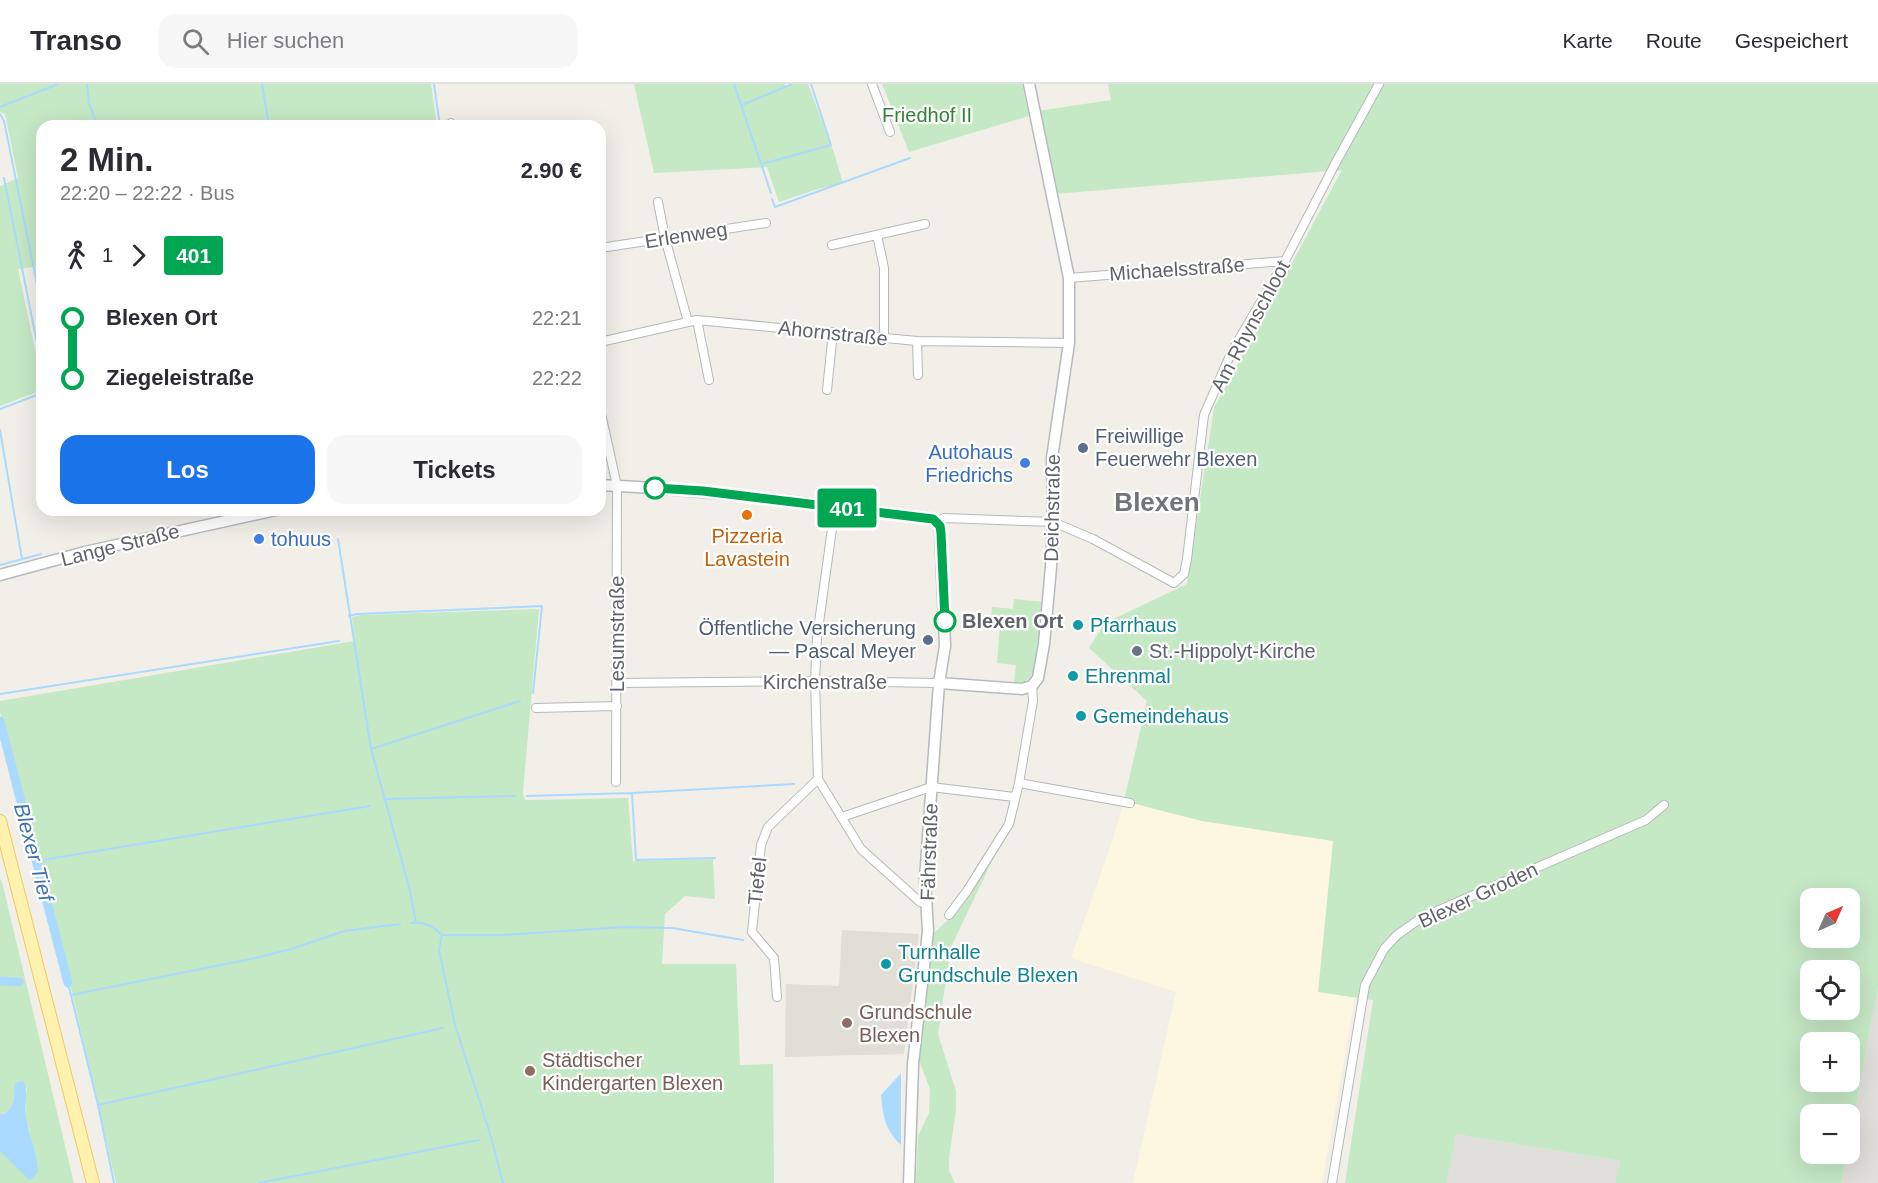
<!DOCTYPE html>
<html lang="de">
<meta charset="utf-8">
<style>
:root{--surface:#fff;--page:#f7f7f7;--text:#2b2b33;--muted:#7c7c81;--line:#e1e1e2;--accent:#1a73e8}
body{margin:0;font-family:Arial,sans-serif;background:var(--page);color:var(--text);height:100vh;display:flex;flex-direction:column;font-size:22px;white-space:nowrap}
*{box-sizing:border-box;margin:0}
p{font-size:20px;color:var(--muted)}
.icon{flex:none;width:33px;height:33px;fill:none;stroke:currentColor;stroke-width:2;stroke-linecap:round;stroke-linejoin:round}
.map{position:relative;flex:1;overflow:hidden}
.panel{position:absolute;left:36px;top:36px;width:570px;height:396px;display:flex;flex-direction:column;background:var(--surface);border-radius:18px;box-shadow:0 6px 24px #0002}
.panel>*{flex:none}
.badge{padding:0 12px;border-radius:4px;font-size:21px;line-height:39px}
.needle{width:39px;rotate:45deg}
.fabs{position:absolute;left:1800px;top:804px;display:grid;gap:12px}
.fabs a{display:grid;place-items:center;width:60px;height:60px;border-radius:12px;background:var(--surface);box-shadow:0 6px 24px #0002;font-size:30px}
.map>.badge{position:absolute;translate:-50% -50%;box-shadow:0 0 0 3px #fff}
.legs{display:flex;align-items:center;gap:9px;height:66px;padding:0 24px;font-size:20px}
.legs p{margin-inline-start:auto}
.summary{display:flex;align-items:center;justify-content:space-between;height:102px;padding:0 24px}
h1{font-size:33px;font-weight:700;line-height:45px}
.cta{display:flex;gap:12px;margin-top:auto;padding:12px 24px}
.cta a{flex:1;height:69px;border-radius:18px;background:var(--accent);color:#fff;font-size:24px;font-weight:700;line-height:69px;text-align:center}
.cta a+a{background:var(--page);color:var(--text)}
ul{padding:0 24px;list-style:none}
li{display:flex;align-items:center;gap:21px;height:60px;font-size:22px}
li i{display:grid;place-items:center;width:9px;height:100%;margin:0 8px;background:currentColor}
li i::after{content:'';width:15px;height:15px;margin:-8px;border:4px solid;border-radius:50%;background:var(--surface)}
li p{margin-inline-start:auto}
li:first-child i{background:linear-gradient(#0000 50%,currentColor 0)}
li:last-child i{background:linear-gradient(currentColor 50%,#0000 0)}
header{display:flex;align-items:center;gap:36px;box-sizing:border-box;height:84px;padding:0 30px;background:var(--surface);border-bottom:2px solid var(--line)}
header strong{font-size:28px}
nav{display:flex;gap:33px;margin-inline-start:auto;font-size:21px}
.search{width:420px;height:54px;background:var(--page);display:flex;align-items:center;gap:15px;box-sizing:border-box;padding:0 21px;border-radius:18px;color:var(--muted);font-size:22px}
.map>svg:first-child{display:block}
</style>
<header>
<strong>Transo</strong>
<div class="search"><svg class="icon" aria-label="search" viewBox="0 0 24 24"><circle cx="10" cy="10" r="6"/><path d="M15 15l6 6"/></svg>Hier suchen</div>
<nav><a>Karte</a><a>Route</a><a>Gespeichert</a></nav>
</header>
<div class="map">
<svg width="1878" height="1099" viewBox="0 0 1878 1099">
<rect width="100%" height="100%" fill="#f1efe8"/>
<path fill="#fef7e0" d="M1124 717 1202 737 1337 757 1318 908 1355 914 1322 1099H1133L1176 908 1071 874 1114 752Z"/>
<path fill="#e0deda" d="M1878 902V1099H1841L1847 1070H1850V1054Z
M1456 1050 1620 1077 1615 1099H1447Z"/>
<path fill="#e1ded6" d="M842 846 919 850 904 970 785 973 786 900 839 902Z"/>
<path fill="#c5e8c5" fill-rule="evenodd" d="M0 0H431L437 42H42V182L18 185 42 299V306L0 322V102L18 94 5 30 0 28Z
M634 0H785L786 2 791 0H808L834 69 843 99 818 105 779 118 767 83 654 89Z
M882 0H1022L1029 32 909 68Z
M1108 0H1878V902L1850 1054V1030H1810V1070H1847L1841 1099H1615L1620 1077 1456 1050 1447 1099H1345L1373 916 1318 908 1333 757 1202 737 1124 717 1147 617 1089 564 1105 539 1187 500 1214 324 1342 86 1055 110 1038 27 1111 16ZM1810 814H1850V854H1810ZM1810 886H1850V926H1810ZM1810 958H1850V998H1810Z
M1014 515 1044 518 1033 589 1026 598H1014L1016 581 997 579 1000 540 991 539 992 523 1013 525Z
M539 525 523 708 525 716 628 714 633 777 713 775 715 815 685 812 665 830 662 880H736L740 981 773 980 774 1099H116L72 908 0 628V617L355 557 352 533 361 531Z
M1001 758 951 863 943 916 938 950 956 1007V1026L949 1074V1087L955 1099H916L918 1052 929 1029 930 1005 919 976 925 913 933 850 950 834Z
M0 795 2 798 74 1099H0V1067L10 1075 30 1048 25 1032 27 1003 14 1011C13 1019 12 1027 4 1030L0 1029Z"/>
<path fill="#aadaff" d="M901 989V1061C885 1046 883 1032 881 1011Z
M22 996C31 1008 23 1019 26 1033 29 1051 37 1069 38 1088L33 1094 29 1096 0 1067V1029L4 1030C15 1024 14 1011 15 1000Z"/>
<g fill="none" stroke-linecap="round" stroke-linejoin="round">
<path stroke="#aadaff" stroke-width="2" d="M87 0 89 20 98 42
M262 0 269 42
M434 0 440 42
M734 0 771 109
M742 21 792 0
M0 23 58 0
M0 30 4 37 42 225
M762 80 831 61 811 0
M4 94 42 284
M772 115 775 123 910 74
M34 187 42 186
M0 325 42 309
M0 346 22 475
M338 455 371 665 409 803 416 838
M0 481 41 470
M349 532 357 530 542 522 533 609
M0 610 339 557
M371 665 520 617
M632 709 636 776 715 774
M527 712 632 709 794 700
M384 715 515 712
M36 777 370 722
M411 839C423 837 433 842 442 851H504L624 843 672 844 743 856
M442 851 439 866 455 941 491 1053 503 1099
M68 899 98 1021 114 1099
M71 911 251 875 291 865 344 847 400 840
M98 1021 443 944
M259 1099 479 1056"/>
<path stroke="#aadaff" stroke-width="9" d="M0 637 68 899
M0 897 19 898"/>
<g stroke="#b5b8bc" stroke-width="10">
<path id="street" d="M872 0 890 48
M451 39 452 42
M658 118 665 154 688 238
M877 151 884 184V255
M832 161 925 140
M607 163 766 139
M1069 194 1285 177
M697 236 709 296
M917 257 918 291
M600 258 697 236 917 257 1069 259
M827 306 833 248
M600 325 617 402 616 698
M835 423 817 553 815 597 818 695 861 765 920 818 926 820
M937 437 944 434 1053 438 1093 455 1174 499 1184 490 1187 475 1204 331 1232 267 1285 177 1335 80 1379 0
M617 599 815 597 939 599
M536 624 617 622
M1019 699 1130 719
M842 733 931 703 1014 713
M949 831 967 807 1009 740 1019 699 1033 617 1032 602
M777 913 774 874 752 848 761 761 768 743 818 695
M1332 1099 1365 901 1384 865 1397 851 1421 834 1646 736 1664 721"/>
</g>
<g stroke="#b6babf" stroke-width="13">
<path id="secondary" d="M600 401C709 406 818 420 927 434L937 437 940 442 945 562 939 599 925 795 928 847 913 980 909 1099
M0 491 85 468 276 426
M939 599 1022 605 1032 602 1038 594 1044 560 1051 483 1053 438 1052 374 1069 259V194L1029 0"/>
</g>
<g stroke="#f2c960" stroke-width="14">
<path id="primary" d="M0 737 93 1099"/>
</g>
<use href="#street" stroke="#fff" stroke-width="8"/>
<use href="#secondary" stroke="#fff" stroke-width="10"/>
<use href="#primary" stroke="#fff2af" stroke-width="12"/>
</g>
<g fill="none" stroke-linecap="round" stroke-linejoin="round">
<g stroke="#fff" stroke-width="14">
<path id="line-1" d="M655 404 703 407 933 435 940 442 941 449 945 537"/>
</g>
<use href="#line-1" stroke="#00a651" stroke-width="9"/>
</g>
<g fill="#5c6f8a" stroke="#fff" stroke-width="2">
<circle cx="1083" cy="364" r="6"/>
<circle cx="928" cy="556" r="6"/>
</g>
<g fill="#3f7fe0" stroke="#fff" stroke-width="2">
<circle cx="1025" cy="379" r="6"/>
<circle cx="259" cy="455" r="6"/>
</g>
<g fill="#fff" stroke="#00a651" stroke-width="3">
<circle cx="655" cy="404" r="10"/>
<circle cx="945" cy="537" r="10"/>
</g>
<circle fill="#e8710a" stroke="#fff" stroke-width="2" cx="747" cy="431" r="6"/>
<g fill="#0f9aa8" stroke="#fff" stroke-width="2">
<circle cx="1078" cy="541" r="6"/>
<circle cx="1073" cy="592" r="6"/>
<circle cx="1081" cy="632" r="6"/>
<circle cx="886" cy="880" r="6"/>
</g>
<circle fill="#6b7280" stroke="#fff" stroke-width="2" cx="1137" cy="567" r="6"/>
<g fill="#8d6e63" stroke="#fff" stroke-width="2">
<circle cx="847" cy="939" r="6"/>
<circle cx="530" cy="987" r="6"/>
</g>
<g text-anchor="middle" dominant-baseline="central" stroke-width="4.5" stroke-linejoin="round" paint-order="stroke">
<g font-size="20" fill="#348238" stroke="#fff">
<text x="927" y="31">Friedhof II</text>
</g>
<g font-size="20" fill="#5f6368" stroke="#fff">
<text transform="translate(686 151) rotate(-9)">Erlenweg</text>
<text transform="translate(1177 185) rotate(-4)">Michaelsstraße</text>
<text transform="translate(1250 242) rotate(-62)">Am Rhynschloot</text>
<text transform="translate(833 249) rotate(6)">Ahornstraße</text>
<text transform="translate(1052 424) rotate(-89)">Deichstraße</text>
<text transform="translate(120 461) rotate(-14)">Lange Straße</text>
<text transform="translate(617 550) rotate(-90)">Lesumstraße</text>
<text x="825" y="598">Kirchenstraße</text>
<text transform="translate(929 768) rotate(-88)">Fährstraße</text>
<text transform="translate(757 797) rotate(-84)">Tiefel</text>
<text transform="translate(1478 811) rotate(-25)">Blexer Groden</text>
</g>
<g font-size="20" fill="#4e5e75" stroke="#fff" text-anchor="start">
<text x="1095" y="352">Freiwillige<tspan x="1095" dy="23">Feuerwehr Blexen</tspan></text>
<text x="916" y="544" text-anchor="end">Öffentliche Versicherung<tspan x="916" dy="23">— Pascal Meyer</tspan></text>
</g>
<g font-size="20" fill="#366cbe" stroke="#fff" text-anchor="end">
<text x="1013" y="368">Autohaus<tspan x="1013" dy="23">Friedrichs</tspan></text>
<text x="271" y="455" text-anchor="start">tohuus</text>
</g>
<g font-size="20" fill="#c56008" stroke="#fff">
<text x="747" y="452">Pizzeria<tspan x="747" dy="23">Lavastein</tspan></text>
</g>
<g font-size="20" font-weight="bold" fill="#5f6368" stroke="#fff" text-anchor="start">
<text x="962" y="537">Blexen Ort</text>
</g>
<g font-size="20" fill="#0d838f" stroke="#fff" text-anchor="start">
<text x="1090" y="541">Pfarrhaus</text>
<text x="1085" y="592">Ehrenmal</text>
<text x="1093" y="632">Gemeindehaus</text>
<text x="898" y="868">Turnhalle<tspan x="898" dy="23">Grundschule Blexen</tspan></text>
</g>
<g font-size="20" fill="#5b616d" stroke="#fff" text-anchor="start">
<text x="1149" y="567">St.-Hippolyt-Kirche</text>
</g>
<g font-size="20" fill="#785e54" stroke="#fff" text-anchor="start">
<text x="859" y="928">Grundschule<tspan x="859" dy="23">Blexen</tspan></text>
<text x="542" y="976">Städtischer<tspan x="542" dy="23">Kindergarten Blexen</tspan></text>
</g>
<g font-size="21" font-style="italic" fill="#4174aa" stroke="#fff">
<text transform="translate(34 768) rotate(75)">Blexer Tief</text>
</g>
<g font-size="26" font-weight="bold" fill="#70757a" stroke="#fff">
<text x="1157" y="418">Blexen</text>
</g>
</g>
</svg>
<div class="fabs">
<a><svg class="needle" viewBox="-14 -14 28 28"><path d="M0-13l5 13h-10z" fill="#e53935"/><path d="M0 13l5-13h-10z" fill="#7c7c81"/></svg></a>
<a><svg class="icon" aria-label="locate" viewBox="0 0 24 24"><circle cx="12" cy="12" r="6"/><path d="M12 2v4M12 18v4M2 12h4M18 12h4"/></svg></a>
<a>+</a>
<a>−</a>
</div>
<b class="badge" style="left:847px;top:424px;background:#00a651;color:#fff">401</b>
<section class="panel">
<div class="summary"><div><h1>2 Min.</h1><p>22:20 – 22:22 · Bus</p></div><b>2.90 €</b></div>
<div class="legs"><svg class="icon" aria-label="walk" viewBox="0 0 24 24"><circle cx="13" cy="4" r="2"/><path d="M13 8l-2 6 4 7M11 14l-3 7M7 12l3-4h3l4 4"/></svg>1<svg class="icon" aria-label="forward" viewBox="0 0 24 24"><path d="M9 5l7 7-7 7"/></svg><b class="badge" style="background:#00a651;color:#fff">401</b></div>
<ul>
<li><i style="color:#00a651"></i><b>Blexen Ort</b><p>22:21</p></li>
<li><i style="color:#00a651"></i><b>Ziegeleistraße</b><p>22:22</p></li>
</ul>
<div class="cta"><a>Los</a><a>Tickets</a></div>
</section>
</div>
